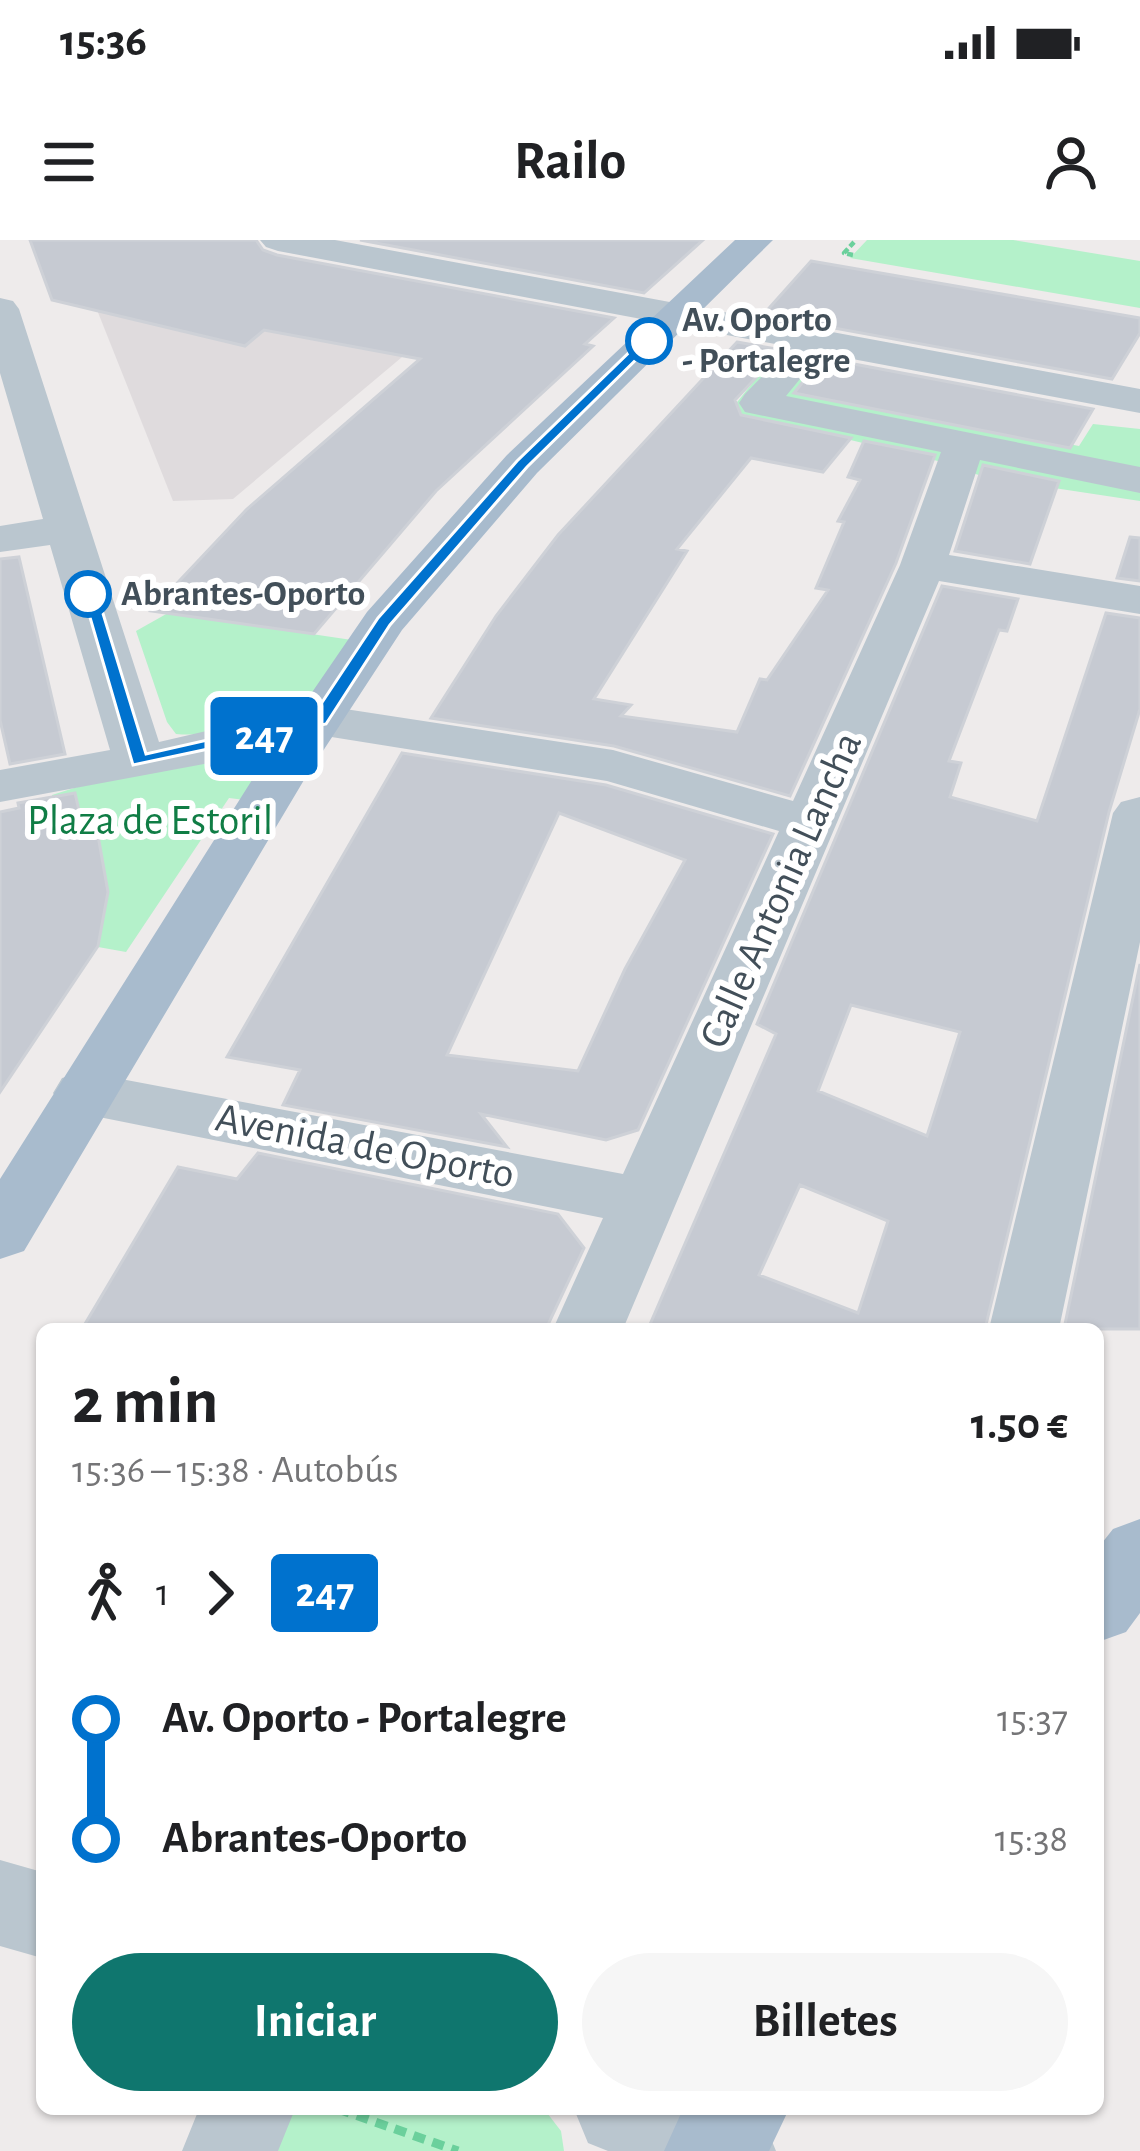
<!DOCTYPE html>
<html lang="es">
<meta charset="utf-8">
<style>
:root{--surface:#fff;--page:#f6f6f6;--text:#202124;--muted:#757577;--accent:#0f766e}
body{margin:0;font-family:"Alegreya Sans",sans-serif;background:var(--page);color:var(--text);height:100vh;display:flex;flex-direction:column;font-size:45px;white-space:nowrap}
*{box-sizing:border-box;margin:0}
p{font-size:39px;color:var(--muted)}
.icon{flex:none;width:66px;height:66px;fill:none;stroke:currentColor;stroke-width:2;stroke-linecap:round;stroke-linejoin:round}
.map{position:relative;flex:1;overflow:hidden}
.details{position:absolute;left:36px;top:1083px;width:1068px;height:792px;display:flex;flex-direction:column;background:var(--surface);border-radius:18px;box-shadow:0 3px 9px #0004}
.details>*{flex:none}
.badge{padding:0 24px;border-radius:9px;font-size:42px;line-height:78px}
.map>.badge{position:absolute;translate:-50% -50%;box-shadow:0 0 0 6px #fff}
.legs{display:flex;align-items:center;gap:18px;height:132px;padding:0 36px;font-size:39px}
.legs p{margin-inline-start:auto}
.overview{display:flex;align-items:center;justify-content:space-between;height:204px;padding:0 36px}
h1{font-size:66px;font-weight:600;line-height:90px}
.action{display:flex;gap:24px;margin-top:auto;padding:24px 36px}
.action a{flex:1;height:138px;border-radius:72px;background:var(--accent);color:#fff;font-size:48px;font-weight:600;line-height:138px;text-align:center}
.action a+a{background:var(--page);color:var(--text)}
ul{padding:0 36px;list-style:none}
li{display:flex;align-items:center;gap:42px;height:120px;font-size:45px}
li i{display:grid;place-items:center;width:18px;height:100%;margin:0 15px;background:currentColor}
li i::after{content:'';width:30px;height:30px;margin:-15px;border:9px solid;border-radius:50%;background:var(--surface)}
li p{margin-inline-start:auto}
li:first-child i{background:linear-gradient(#0000 50%,currentColor 0)}
li:last-child i{background:linear-gradient(currentColor 50%,#0000 0)}
.status{display:flex;justify-content:space-between;align-items:center;height:84px;padding:0 60px;background:var(--surface);direction:ltr}
.status svg{height:33px;fill:currentColor}
header{display:flex;justify-content:space-between;align-items:center;height:156px;padding:0 36px;background:var(--surface);font-size:54px;font-weight:600}
.map>svg:first-child{display:block}
</style>
<div class="status"><b>15:36</b><svg viewBox="0 0 49 12"><path d="M0 12V9h3v3zM5 12V6h3v6zM10 12V3h3v9zM15 12V0h3v12zM26 1h20v11H26zM47 4h2v5h-2z"/></svg></div>
<header><svg class="icon" aria-label="menu" viewBox="0 0 24 24"><path d="M4 6h16M4 12h16M4 18h16"/></svg>Railo<svg class="icon" aria-label="person" viewBox="0 0 24 24"><circle cx="12" cy="8" r="4"/><path d="M4 21q1-7 8-7t8 7"/></svg></header>
<div class="map">
<svg width="1140" height="1911" viewBox="0 0 1140 1911">
<rect width="100%" height="100%" fill="#eeebeb"/>
<path fill="#dfdbdd" d="M74 12 445 81 233 259 173 261Z"/>
<path fill="#b4f1ca" d="M867 0H1013L1140 21V68L850 18Z
M774 116 847 138 829 158 1079 206 1093 184 1140 189V261L987 238 942 222 730 171Z
M168 373 352 400C337 420 323 445 305 463 280 487 209 497 176 494L167 482 136 391Z
M279 503 245 560 229 558 126 712 98 707 108 652 97 591 61 597 52 555 146 525Z
M294 1869H544L561 1891 564 1911H274Z"/>
<path fill="#c6cad2" stroke="#ced1d7" stroke-width="3" fill-rule="evenodd" d="M30 0H256L263 10 277 15 614 78 585 104 593 106 436 251 314 394 151 371 247 269 420 119 264 90 245 106 52 60Z
M360 0H703L644 53Z
M811 21 1140 78V93L1112 139 763 75Z
M737 102 782 110 735 160 741 175 851 198 823 232 751 218 677 309 687 311 594 459 631 465 621 476 737 492 760 439 767 440 828 350 816 348 844 282 838 281 860 240 848 237 864 201 935 215 896 323 790 556 614 506 431 478 496 376 558 295Z
M822 118 1093 169 1070 208 794 153Z
M983 225 1059 241 1030 324 955 311Z
M1130 297 1140 298V341L1117 338Z
M19 317 65 514 10 524 0 480V319Z
M942 346 1018 359 1007 391 999 390 949 521 961 523 950 557 1037 581 1106 373 1140 378V469L1109 572 985 1089H648L776 794 757 784ZM851 765 960 792 927 896 818 851ZM800 945 888 981 858 1073 759 1035Z
M402 513 606 545 773 594 638 890 606 900 481 874 507 907 283 865 300 830 227 817ZM559 573 685 620 625 729 578 831 447 815Z
M75 553 84 592 97 590 108 652 98 706 0 852V572L19 568 18 563Z
M1140 724V1089H1064Z
M258 913 558 974 584 1008 546 1089H82L178 927 237 939Z"/>
<g fill="none" stroke-linecap="round" stroke-linejoin="round">
<path stroke="#6bd09c" stroke-width="4.5" stroke-dasharray="6 3" stroke-linecap="butt" d="M853 15 844 13 856 0"/>
<path stroke="#6bd09c" stroke-width="9" stroke-dasharray="12 8" stroke-linecap="butt" d="M338 1869 458 1911"/>
<path fill="#bac6cf" fill-rule="evenodd" d="M260 0H335L1140 149V173L815 112 818 117 786 156 1140 227V253L980 220 949 315 1140 346V374L939 341 623 1089H553L603 978 84 874 62 868 53 853 62 838 84 832 623 934 779 591 607 541 319 495 204 524 0 562V530L110 510 50 305 0 312V286L43 279 0 133V58L13 61 19 69 159 502 319 465 613 510 793 561 900 325 941 212 745 172 739 163 745 154 791 107 278 11 266 7Z
M1140 557V702L1059 1089H989L1113 573 1121 562Z
M0 1620 42 1632V1718L0 1706Z
M199 1869H295L278 1911H182Z
M574 1869H743L762 1877 776 1911H608L588 1903Z"/>
<path fill="#a8bbcd" fill-rule="evenodd" d="M735 0H773L537 233 402 390 304 540 24 1011 0 1019V939L252 540 367 372 507 215Z
M1140 1279V1373L1126 1392 1098 1402V1308L1113 1289Z
M683 1869H789L769 1911H664Z"/>
</g>
<path fill="#0072ce" stroke="#fff" stroke-width="3" d="M644 98 655 101 527 227 390 385 326 484 133 525 82 350 97 354 146 514 313 476 378 378 517 221Z"/>
<g fill="#fff" stroke="#0072ce" stroke-width="6">
<circle cx="649" cy="101" r="21"/>
<circle cx="88" cy="354" r="21"/>
</g>
<g text-anchor="middle" dominant-baseline="central" stroke-width="12" stroke-linejoin="round" paint-order="stroke">
<g font-size="36" font-weight="bold" fill="#424f59" stroke="#fff" text-anchor="start">
<text x="682" y="80">Av. Oporto<tspan x="682" dy="41">- Portalegre</tspan></text>
<text x="121" y="354">Abrantes-Oporto</text>
</g>
<g font-size="42" fill="#107d45" stroke="#fff">
<text x="150" y="581">Plaza de Estoril</text>
</g>
<g font-size="42" fill="#424f59" stroke="#fff">
<text transform="translate(781 650) rotate(-66)">Calle Antonia Lancha</text>
<text transform="translate(365 906) rotate(11)">Avenida de Oporto</text>
</g>
</g>
</svg>
<b class="badge" style="left:264px;top:496px;background:#0072ce;color:#fff">247</b>
<section class="details">
<div class="overview"><div><h1>2 min</h1><p>15:36 – 15:38 · Autobús</p></div><b>1.50 €</b></div>
<div class="legs"><svg class="icon" aria-label="walk" viewBox="0 0 24 24"><circle cx="13" cy="4" r="2"/><path d="M13 8l-2 6 4 7M11 14l-3 7M7 12l3-4h3l4 4"/></svg>1<svg class="icon" aria-label="forward" viewBox="0 0 24 24"><path d="M9 5l7 7-7 7"/></svg><b class="badge" style="background:#0072ce;color:#fff">247</b></div>
<ul>
<li><i style="color:#0072ce"></i><b>Av. Oporto - Portalegre</b><p>15:37</p></li>
<li><i style="color:#0072ce"></i><b>Abrantes-Oporto</b><p>15:38</p></li>
</ul>
<div class="action"><a>Iniciar</a><a>Billetes</a></div>
</section>
</div>
